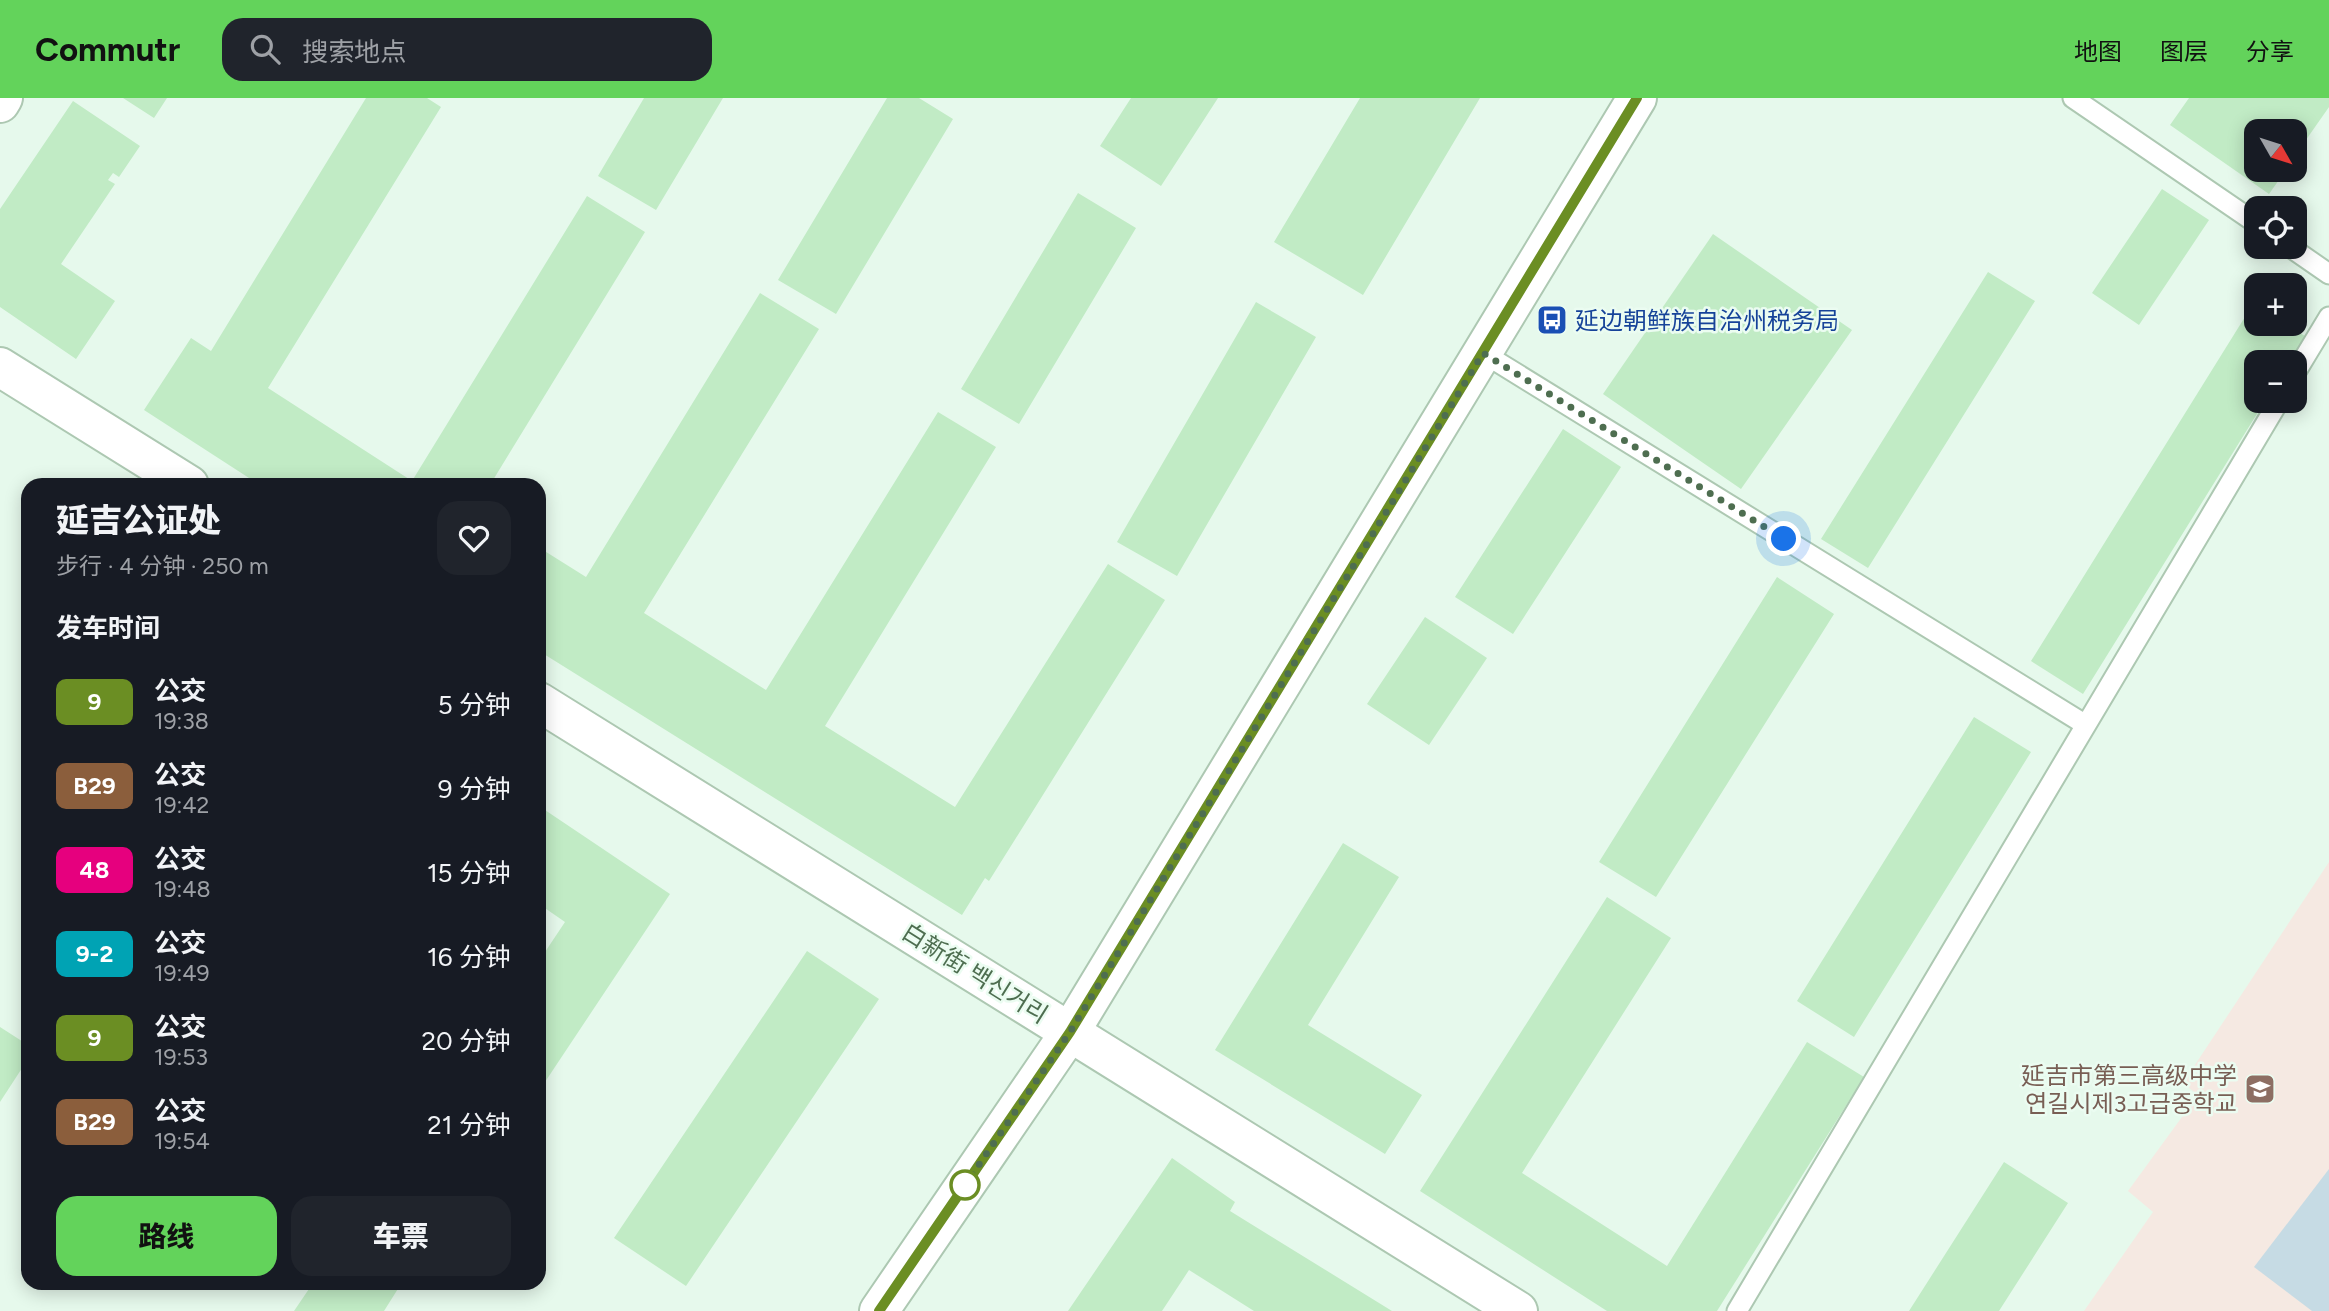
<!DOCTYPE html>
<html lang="zh">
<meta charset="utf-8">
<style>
:root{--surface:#171b24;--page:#20242c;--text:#f1f3f6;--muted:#9ea1a6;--accent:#63d35b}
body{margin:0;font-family:Figtree,"Noto Sans SC","Noto Sans KR",sans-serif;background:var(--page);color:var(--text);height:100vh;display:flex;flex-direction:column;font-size:26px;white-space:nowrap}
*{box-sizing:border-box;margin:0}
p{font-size:23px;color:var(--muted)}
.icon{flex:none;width:38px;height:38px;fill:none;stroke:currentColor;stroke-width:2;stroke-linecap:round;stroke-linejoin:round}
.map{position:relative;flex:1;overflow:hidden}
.sheet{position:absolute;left:21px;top:380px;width:525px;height:812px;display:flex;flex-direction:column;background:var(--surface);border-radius:21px;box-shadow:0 4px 18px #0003}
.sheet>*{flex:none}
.badge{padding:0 14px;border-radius:10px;font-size:24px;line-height:46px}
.needle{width:46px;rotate:129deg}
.tools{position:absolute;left:2244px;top:21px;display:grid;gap:14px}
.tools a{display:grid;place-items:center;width:63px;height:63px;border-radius:14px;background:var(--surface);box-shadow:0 4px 18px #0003;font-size:35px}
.you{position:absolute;width:35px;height:35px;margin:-18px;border:5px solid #fff;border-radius:50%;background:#1a73e8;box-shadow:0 0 0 10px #1a73e833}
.map>.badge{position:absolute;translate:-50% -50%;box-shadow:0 0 0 4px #fff}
h2{padding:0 35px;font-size:26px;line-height:63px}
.round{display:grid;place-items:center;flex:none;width:74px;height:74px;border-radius:21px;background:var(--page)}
.head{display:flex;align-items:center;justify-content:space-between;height:119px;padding:0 35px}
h1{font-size:33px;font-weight:800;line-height:52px}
.button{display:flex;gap:14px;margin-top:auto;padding:14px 35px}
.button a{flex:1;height:80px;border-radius:21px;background:var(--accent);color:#111;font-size:28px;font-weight:800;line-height:80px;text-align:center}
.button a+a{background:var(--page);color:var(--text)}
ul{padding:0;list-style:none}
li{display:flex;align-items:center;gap:21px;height:84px;padding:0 35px}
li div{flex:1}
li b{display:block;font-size:26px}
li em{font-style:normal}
li .badge{min-width:77px;font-weight:700;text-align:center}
header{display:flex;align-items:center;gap:42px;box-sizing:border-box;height:98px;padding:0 35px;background:var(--accent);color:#111}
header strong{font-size:33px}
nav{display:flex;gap:38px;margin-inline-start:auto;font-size:24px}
.search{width:490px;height:63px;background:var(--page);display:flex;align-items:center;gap:18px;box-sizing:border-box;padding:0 24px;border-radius:21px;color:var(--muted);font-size:26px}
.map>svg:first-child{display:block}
</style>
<header>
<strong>Commutr</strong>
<div class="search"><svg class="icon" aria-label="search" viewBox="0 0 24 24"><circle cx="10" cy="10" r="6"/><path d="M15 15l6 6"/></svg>搜索地点</div>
<nav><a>地图</a><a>图层</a><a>分享</a></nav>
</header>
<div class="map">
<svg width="2329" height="1213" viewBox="0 0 2329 1213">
<rect width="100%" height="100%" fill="#e6f9ec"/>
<path fill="#f5e9e2" d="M2329 764V1213H2084L2153 1114 2128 1093 2198 997 2183 985Z"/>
<path fill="#c6dbe4" d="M2329 1071V1213H2312L2254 1169Z"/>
<path fill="#c1ebc5" d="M123 0H167L154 20Z
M366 0H427L441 9 268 290 412 383 587 98 645 134 490 387H260L144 312 191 240 211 253Z
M644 0H723L656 112 598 78Z
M887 0H919L953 21 836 216 778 182Z
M1131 0H1218L1161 88 1100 48Z
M1360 0H1480L1363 197 1274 144Z
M2189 0H2329V9L2294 59V33H2256V72H2286L2269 96 2170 27Z
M73 3 140 48 119 79 113 75 108 82 115 86 61 166 115 203 76 261 0 209V111Z
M2162 91 2209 122 2139 227 2092 195Z
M1078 95 1136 130 1019 326 961 291Z
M1713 136 1852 232 1741 391 1603 296Z
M1988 174 2035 203 1868 470 1821 441Z
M760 195 819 231 644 515 766 592 938 314 996 349 825 628 955 709 1108 466 1165 502 989 783 985 780 962 817 539 553V458L543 452 586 479Z
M1256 204 1316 239 1177 478 1117 444Z
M2253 206 2256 208V226H2285L2305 238 2289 264H2256V303H2265L2083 596 2031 563Z
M1563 331 1621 369 1513 536 1455 499Z
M1777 479 1834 516 1656 799 1599 764Z
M1425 519 1487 560 1429 647 1367 606Z
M1974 619 2031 654 1854 939 1797 903Z
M539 708 670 796 539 993V863L565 824 539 806Z
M1343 745 1399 779 1308 927 1422 997 1385 1056 1215 952Z
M1607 799 1671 840 1522 1075 1667 1168 1807 944 1864 979 1717 1213H1607L1420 1093Z
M807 853 879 901 686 1188 614 1140Z
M0 929 28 947V961L0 1004Z
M1172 1060 1235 1104 1230 1113 1392 1213H1254L1189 1172 1162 1213H1068Z
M2004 1064 2068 1105 1999 1213H1909Z
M313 1185H399L401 1186 384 1213H294Z"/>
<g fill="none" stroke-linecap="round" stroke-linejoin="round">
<g stroke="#adc8b2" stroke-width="23">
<path id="service" d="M2073 0 2256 125
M2290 149 2329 176
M1483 255 2086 627
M2294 277 2329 219
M1737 1213 2279 303"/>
</g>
<g stroke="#adc8b2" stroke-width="42">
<path id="minor" d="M0 269 189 387
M539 604 1518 1213"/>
</g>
<g stroke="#adc8b2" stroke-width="42">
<path id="tertiary" d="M0 5 3 0
M879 1213 1070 934 1637 0"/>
</g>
<use href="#service" stroke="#fff" stroke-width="19"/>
<use href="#minor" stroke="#fff" stroke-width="38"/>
<use href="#tertiary" stroke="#fff" stroke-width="38"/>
</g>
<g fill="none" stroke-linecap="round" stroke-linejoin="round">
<g stroke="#fff" stroke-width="16">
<path id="line" d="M879 1213 1070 934 1637 0"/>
</g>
<use href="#line" stroke="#6b8e23" stroke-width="10"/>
<path stroke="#4e6e50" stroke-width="7" stroke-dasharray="0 12.6" d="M965 1087 1070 934 1483 255 1784 441"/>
</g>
<defs>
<g id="bus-square" transform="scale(1.575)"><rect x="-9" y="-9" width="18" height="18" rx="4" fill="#1a4fb4" stroke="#ebfcf1"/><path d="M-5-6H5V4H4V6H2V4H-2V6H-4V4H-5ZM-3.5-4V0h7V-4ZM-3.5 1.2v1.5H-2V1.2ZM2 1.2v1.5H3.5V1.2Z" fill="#fff"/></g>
<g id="school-square" transform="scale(1.575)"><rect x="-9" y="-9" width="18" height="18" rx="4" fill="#8d6e63" stroke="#ebfcf1"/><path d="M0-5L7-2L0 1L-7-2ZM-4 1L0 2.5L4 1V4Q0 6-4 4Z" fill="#fff"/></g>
</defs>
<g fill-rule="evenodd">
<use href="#bus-square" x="1552" y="222"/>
<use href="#school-square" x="2260" y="991"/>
</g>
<circle fill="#fff" stroke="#6b8e23" stroke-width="3.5" cx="965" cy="1087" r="14"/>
<g text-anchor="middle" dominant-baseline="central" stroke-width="5" stroke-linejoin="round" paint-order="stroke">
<g font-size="24" fill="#164399" stroke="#ebfcf1" text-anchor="start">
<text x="1575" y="222">延边朝鲜族自治州税务局</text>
</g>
<g font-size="24" fill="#4e6e50" stroke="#ebfcf1">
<text transform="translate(975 875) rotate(32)">白新街 백신거리</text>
</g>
<g font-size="24" fill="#785e54" stroke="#ebfcf1" text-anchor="end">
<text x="2237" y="977">延吉市第三高级中学<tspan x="2237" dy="28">연길시제3고급중학교</tspan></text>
</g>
</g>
</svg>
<div class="tools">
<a><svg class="needle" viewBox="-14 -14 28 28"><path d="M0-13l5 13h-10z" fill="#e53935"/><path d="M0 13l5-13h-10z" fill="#9ea1a6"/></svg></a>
<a><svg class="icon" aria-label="locate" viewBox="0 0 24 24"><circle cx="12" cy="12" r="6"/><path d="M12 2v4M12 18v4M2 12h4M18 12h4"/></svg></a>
<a>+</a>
<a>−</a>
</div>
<div class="you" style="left:1784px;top:441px"></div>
<section class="sheet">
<div class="head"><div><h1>延吉公证处</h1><p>步行 · 4 分钟 · 250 m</p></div><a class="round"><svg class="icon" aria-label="heart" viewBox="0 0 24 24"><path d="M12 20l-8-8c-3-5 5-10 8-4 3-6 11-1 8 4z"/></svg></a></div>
<h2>发车时间</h2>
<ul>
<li><span class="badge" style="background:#6b8e23;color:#fff">9</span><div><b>公交</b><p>19:38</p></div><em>5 分钟</em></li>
<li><span class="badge" style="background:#8b5e3c;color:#fff">B29</span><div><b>公交</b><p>19:42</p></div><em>9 分钟</em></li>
<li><span class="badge" style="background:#e6007e;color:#fff">48</span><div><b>公交</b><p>19:48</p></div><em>15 分钟</em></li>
<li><span class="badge" style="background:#00a3b4;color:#fff">9-2</span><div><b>公交</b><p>19:49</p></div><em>16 分钟</em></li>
<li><span class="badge" style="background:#6b8e23;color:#fff">9</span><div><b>公交</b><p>19:53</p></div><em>20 分钟</em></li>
<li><span class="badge" style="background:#8b5e3c;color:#fff">B29</span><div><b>公交</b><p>19:54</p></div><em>21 分钟</em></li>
</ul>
<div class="button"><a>路线</a><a>车票</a></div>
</section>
</div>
